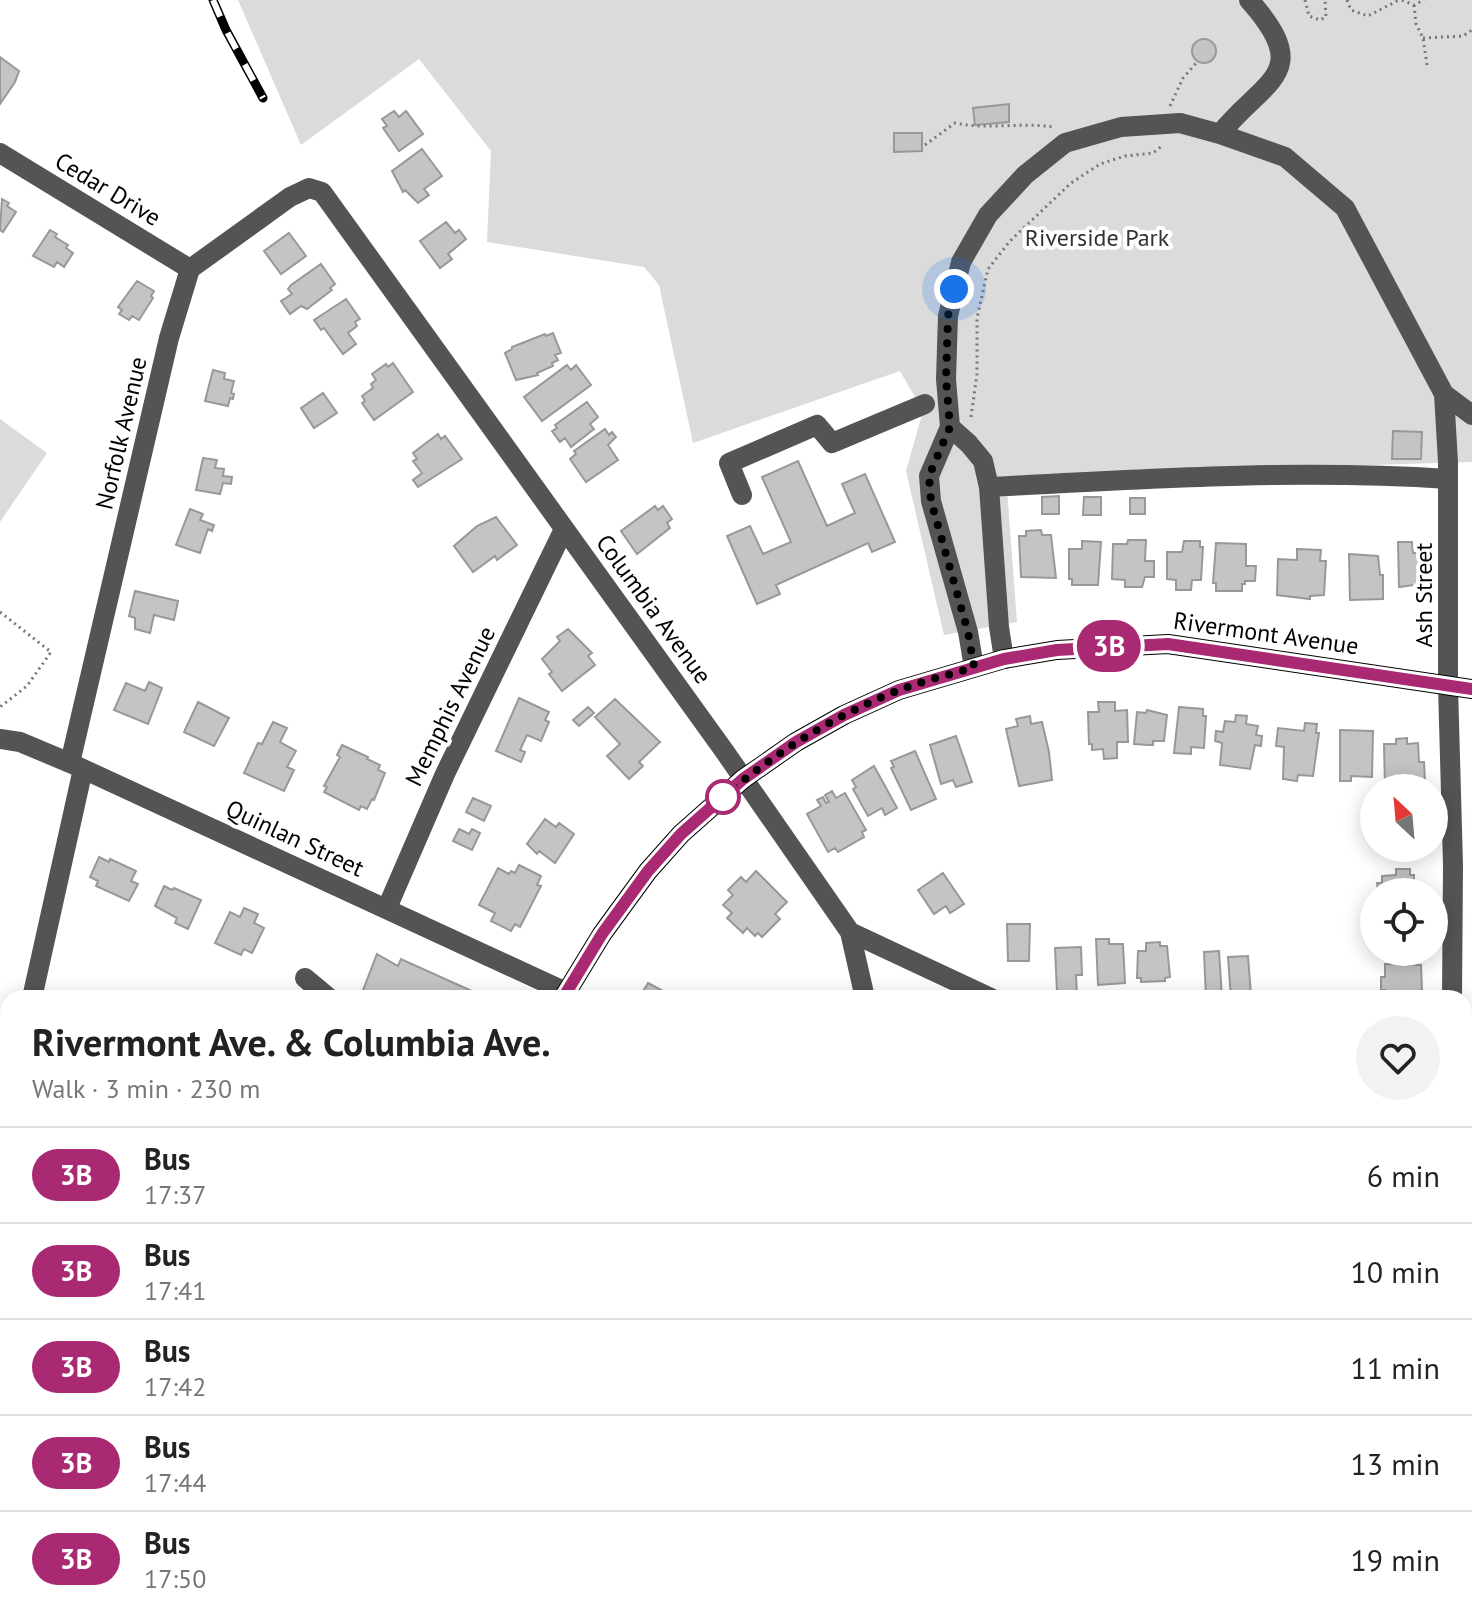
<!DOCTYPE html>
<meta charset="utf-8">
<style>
:root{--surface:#fff;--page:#f2f2f2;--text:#222;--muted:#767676;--line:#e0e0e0}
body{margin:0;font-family:"PT Sans",sans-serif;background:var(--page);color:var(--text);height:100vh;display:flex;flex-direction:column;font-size:30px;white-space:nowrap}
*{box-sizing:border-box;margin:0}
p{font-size:26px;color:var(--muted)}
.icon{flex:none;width:44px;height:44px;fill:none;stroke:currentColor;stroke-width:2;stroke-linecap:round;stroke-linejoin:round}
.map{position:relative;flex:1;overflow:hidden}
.drawer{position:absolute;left:0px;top:990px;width:1472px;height:634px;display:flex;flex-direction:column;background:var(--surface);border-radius:24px 24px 0 0;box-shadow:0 4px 20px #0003}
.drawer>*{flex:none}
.badge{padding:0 16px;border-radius:26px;font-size:28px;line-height:52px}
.needle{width:52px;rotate:334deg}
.fabs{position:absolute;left:1360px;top:774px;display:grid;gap:16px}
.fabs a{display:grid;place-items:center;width:88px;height:88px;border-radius:50%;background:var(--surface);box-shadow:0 4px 20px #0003;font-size:40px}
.you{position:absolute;width:40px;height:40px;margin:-20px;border:6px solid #fff;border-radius:50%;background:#1a73e8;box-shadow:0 0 0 12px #1a73e833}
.map>.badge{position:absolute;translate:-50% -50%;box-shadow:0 0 0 4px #fff}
.round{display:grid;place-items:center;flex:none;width:84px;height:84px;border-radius:42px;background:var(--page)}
.overview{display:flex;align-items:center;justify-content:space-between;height:136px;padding:0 32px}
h1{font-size:38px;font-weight:700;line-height:60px}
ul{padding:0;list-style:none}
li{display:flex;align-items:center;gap:24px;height:96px;padding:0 32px;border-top:2px solid var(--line)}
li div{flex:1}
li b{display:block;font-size:30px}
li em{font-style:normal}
li .badge{min-width:88px;font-weight:700;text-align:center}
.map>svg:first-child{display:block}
</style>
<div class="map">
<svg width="1472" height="1623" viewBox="0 0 1472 1623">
<rect width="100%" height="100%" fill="#fff"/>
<path fill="#dbdbdb" d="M238 0H1472V462L1006 476 1017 622 944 635 906 471 923 411 900 371 693 443 659 285 644 267 487 242 491 151 419 59 301 145Z
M0 419 47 453 0 522Z"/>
<path fill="#c4c4c4" stroke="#989898" stroke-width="2" d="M1192 51a12 12 0 1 1 24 0a12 12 0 1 1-24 0Z
M0 57 19 71 15 82 0 104Z
M1009 104V122L975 125 973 108Z
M394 111 399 117 406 111 423 134 399 151 383 128 387 126 382 119Z
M894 133H922V151L894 152Z
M422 149 442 176 424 189 429 195 418 203 405 190 403 192 392 171Z
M2 199 9 203 7 206 16 212 3 232 0 230Z
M446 222 455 233 459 230 466 239 448 254 452 259 440 268 420 241Z
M50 230 57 234 55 237 68 245 66 248 73 253 64 267 57 262 54 267 33 256Z
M289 233 306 256 281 274 264 251Z
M321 264 335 284 330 288 332 290 307 309 301 306 290 314 281 301 292 294 288 289 291 285Z
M137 281 154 291 151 296 153 298 139 320 132 316 129 320 119 314 122 310 118 307Z
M346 299 360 319 355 322 357 326 348 333 356 344 343 354 324 328 321 330 314 320Z
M553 333 561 353 555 355 558 360 552 363 553 366 537 373 538 375 516 380 505 353 512 349V347L545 334 546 336Z
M393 363 413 392 374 420 362 403 365 401 362 396 373 388 371 384 376 380 372 374 386 364 388 367Z
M567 365 571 370 576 365 591 385 542 421 524 397Z
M213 370 225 373 224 379 234 381 231 393 234 394 233 399 230 398 228 406 205 401Z
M323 393 337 413 314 428 301 408Z
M587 402 598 417 590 424 594 429 571 447 565 438 560 442 552 431 557 428 555 425Z
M605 429 609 435 612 432 616 437 608 445 618 460 586 482 570 459 576 454 574 451Z
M1393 431 1422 432 1421 459H1392Z
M438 434 441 439 445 436 462 459 418 487 413 480 422 473 413 461 417 459 413 453Z
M203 458 217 460 215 468 224 469 223 476 232 477 231 484 223 483 220 494 196 490Z
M798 461 827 526 855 513 842 484 865 474 895 542 872 552 868 543 776 585 780 594 757 604 727 536 750 526 763 554 791 542 762 477Z
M1059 496V514H1042V497Z
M1084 497H1101V515H1083Z
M1130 498H1145V514H1130Z
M655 506 658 510 663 506 672 519 667 523 670 528 637 554 621 531Z
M190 509 203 514 200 520 214 525 212 531 208 529 200 553 176 545Z
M496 517 517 545 497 560 495 556 473 572 454 546 477 526Z
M1041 530 1042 535H1051L1056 578 1021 577 1019 536H1026V531Z
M1128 540H1146L1145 561H1154V577H1145L1142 587H1125V580L1112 579 1113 544H1127Z
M1082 541 1101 542 1098 585H1072V579H1069V549H1082Z
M1184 541H1200V547H1203L1201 580H1192L1191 590H1176V580L1167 579V552H1182Z
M1398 542H1412L1413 553H1420L1419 549H1428L1429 583 1399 587Z
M1216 543 1246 544V566H1256L1255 581H1245V584H1242V591H1216V583H1213Z
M1297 549 1321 550 1320 561H1326L1324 595 1310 596V599L1277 595 1278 559 1297 560Z
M1349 554 1378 556 1380 575H1383V599L1350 600Z
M135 591 178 601 174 620 154 615 150 633 135 629V618L129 616Z
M568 629 592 653 588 656 595 665 562 691 549 674 552 672 542 659 560 641 557 637Z
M149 682 162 688 148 724 114 710 126 683 145 691Z
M519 698 549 712 545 720 549 722 541 741 527 735 520 750 525 752 521 762 496 751Z
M615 699 660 742 639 762 643 766 629 779 607 756 620 744 595 717Z
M198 702 229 718 214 746 184 732Z
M1098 702H1115V711L1127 710 1128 742H1117V758L1104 759 1103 749 1092 750V744H1089L1088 712H1099Z
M588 707 594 713 579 726 573 720Z
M1179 707 1203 709V716H1206L1204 748 1191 747V754L1174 753Z
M1147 710 1167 715 1164 741H1153V745H1149L1134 744 1137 712 1146 713Z
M1236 715 1247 716 1246 724 1258 726 1256 735 1262 736 1261 746 1255 745 1250 769 1220 765 1222 743 1215 741 1216 731 1223 732 1225 721 1235 722Z
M1030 716 1031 724 1042 722 1049 752 1052 780 1019 786 1006 729 1018 726 1016 719Z
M273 722 287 728 280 742 296 751 287 767 294 770 284 791 244 773 258 743 262 744Z
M1305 723 1317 724 1316 733H1319L1313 776 1298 775 1297 781 1283 779 1284 747 1276 746 1278 728 1304 731Z
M1340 730 1373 731 1372 777 1351 776V781H1340Z
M956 736 972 782 956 787 953 780 941 784 930 745Z
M1407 738V744L1418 743 1419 762H1424L1425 781H1420V788H1385L1384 744H1396V739Z
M342 745 368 757 367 759 380 765 378 770 385 773 374 800 372 799 367 809 361 806 359 810 324 792 327 787 324 786 340 757 337 755Z
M915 751 936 799 911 810 891 768 894 767 891 761Z
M874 766 897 808 885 815 882 808 868 816 853 789 856 787 852 780Z
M832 791 836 798 845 793 866 830 862 832 864 837 838 852 835 848 828 852 807 814 821 806 817 800 823 797 826 803 829 802 825 795Z
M473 798 491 806 484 821 466 812Z
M545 819 556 827 559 823 574 834 555 863 539 851 537 854 527 844Z
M459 829 469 834 472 829 480 833 472 850 453 841Z
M99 857 109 862 110 859 136 871 131 881 138 884 129 901 96 886 98 881 90 877Z
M519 865 541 876 537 885 541 886 520 927 515 924 511 931 491 921 495 913 479 905 498 868 509 874 511 871 515 873Z
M1396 869H1410V875H1414V892H1378L1377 883H1382V876L1396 875Z
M756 871 787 902 775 914 780 919 762 937 758 933 755 936 747 928 743 933 727 918 732 913 723 905 733 895 728 890 741 877 746 882Z
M943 873 964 904 950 913 946 906 934 914 918 890Z
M164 886 172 890 174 888 201 900 188 929 175 923 177 918 155 906Z
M244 908 258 914 254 923 264 928 252 953 244 949 241 955 215 943 230 912 240 917Z
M1007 924H1030L1029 961H1008Z
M1096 939H1109V944H1123L1125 983 1098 985Z
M1160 942V946H1167L1170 977 1165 978V981L1141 982V978H1137L1138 951H1146V943Z
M1081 947 1082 975H1076L1077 997 1061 998V992H1057L1055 948Z
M1219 951 1222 998H1206L1204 952Z
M377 954 398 966 401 959 485 997 360 998Z
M1248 956 1251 995 1250 998H1231L1228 957Z
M1385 964 1421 965 1422 990 1417 991V994H1385V990H1381V977H1385Z
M648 983 674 997 673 998H639Z
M1464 1075H1468L1469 1094 1464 1095V1108Z
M1464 1187H1472V1211H1464Z
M1464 1297H1472V1393H1464Z
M6 1381H8V1412L0 1406Z
M156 1616H202L198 1623H166Z
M358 1616H392L390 1621 393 1623H355Z
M621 1616H676V1623H621Z
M794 1616H827V1623H794Z
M833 1616H874V1619L889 1620V1623H843L832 1621Z"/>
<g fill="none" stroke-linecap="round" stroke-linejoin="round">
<path stroke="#767676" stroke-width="3" stroke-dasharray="2 4" stroke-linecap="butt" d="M1305 0 1309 16 1320 20 1326 17 1325 0
M1347 0 1351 10 1368 16 1399 0
M1402 0 1414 5 1424 0
M1414 5 1416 24 1423 38 1427 65
M1423 38 1463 36 1472 30
M1170 106 1183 78 1197 62
M925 145 955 123C987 130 1020 122 1053 127
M971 417 977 374V318L988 269 1010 241 1071 183 1100 164 1125 156 1153 153 1163 145
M0 612 51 652 27 686 0 707
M1050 1623V1616"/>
<path stroke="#545454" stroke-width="20" d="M1220 134C1264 79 1315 74 1249 0
M0 153 190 269
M1444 394 1472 415
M950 427 969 444 983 461 989 487 999 627 1004 659
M989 487C1142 479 1295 469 1448 479
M742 495 729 463 817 425 832 443 925 404
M974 667 968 632 931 501 929 476 950 427 946 379 948 316 961 262 988 215 1025 175 1065 143 1121 127 1180 123 1220 134 1285 157 1345 208 1444 394 1448 462V686L1453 865 1452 998
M0 739 20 742 70 763 566 992
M70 763 169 338 190 269 290 197 309 188 322 192 725 752 850 932 991 998
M387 908 445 774 564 529
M850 932 865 998
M305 978 329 998
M32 998 83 769
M1464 1023H1472
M0 1149 8 1113
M1464 1258H1472
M1464 1508 1472 1530
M0 1571 8 1576
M74 1616 83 1623
M1226 1616 1230 1623
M1285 1616 1291 1623
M917 1623V1616
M1144 1623V1616"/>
<path stroke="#000" stroke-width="20" d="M563 998 602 934 648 871 681 834 743 779 796 742 844 715 899 690 1004 659 1057 650 1168 644 1472 689
M279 1623 283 1616"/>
<g stroke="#000" stroke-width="9">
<path id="rail" d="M213 0 226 30 263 98
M1347 1616 1352 1623"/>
</g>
<use href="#rail" stroke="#fff" stroke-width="6" stroke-dasharray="18" stroke-linecap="butt"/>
</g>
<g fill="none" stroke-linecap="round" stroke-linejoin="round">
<g stroke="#fff" stroke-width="18">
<path id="line" d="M563 998 602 934 648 871 681 834 743 779 796 742 844 715 899 690 1004 659 1057 650 1168 644 1472 689"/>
</g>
<use href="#line" stroke="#a92973" stroke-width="12"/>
<path stroke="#000" stroke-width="8" stroke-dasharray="0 14.4" d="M723 797C775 753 833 716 897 691 922 681 949 675 974 667L968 632 931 501 929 476 950 427 946 379 948 316 954 289"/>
</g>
<circle fill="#fff" stroke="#a92973" stroke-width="4" cx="723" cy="797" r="16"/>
<g text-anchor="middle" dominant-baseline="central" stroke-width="8" stroke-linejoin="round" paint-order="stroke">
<g font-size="24" fill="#000" stroke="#fff">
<text transform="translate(108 189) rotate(31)">Cedar Drive</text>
<text transform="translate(121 433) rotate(-77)">Norfolk Avenue</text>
<text transform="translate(1423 595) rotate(-90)">Ash Street</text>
<text transform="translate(654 609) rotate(54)">Columbia Avenue</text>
<text transform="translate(1266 633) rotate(8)">Rivermont Avenue</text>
<text transform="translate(450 706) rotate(-64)">Memphis Avenue</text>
<text transform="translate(295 838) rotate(25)">Quinlan Street</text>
</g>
<g font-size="24" fill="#323232" stroke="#fff">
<text x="1097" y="237">Riverside Park</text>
</g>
</g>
</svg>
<div class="fabs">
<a><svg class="needle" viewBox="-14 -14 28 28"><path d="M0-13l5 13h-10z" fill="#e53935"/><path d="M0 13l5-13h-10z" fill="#767676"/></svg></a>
<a><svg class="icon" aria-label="locate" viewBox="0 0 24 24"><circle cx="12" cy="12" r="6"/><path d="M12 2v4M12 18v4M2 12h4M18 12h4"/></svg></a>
</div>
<div class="you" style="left:954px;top:289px"></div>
<b class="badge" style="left:1109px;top:646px;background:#a92973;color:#fff">3B</b>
<section class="drawer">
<div class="overview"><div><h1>Rivermont Ave. &amp; Columbia Ave.</h1><p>Walk · 3 min · 230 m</p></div><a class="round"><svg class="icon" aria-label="heart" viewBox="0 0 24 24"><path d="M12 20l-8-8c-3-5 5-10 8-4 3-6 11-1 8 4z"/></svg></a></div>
<ul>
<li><span class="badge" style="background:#a92973;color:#fff">3B</span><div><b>Bus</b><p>17:37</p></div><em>6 min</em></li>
<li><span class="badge" style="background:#a92973;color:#fff">3B</span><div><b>Bus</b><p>17:41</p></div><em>10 min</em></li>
<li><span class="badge" style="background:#a92973;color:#fff">3B</span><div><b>Bus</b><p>17:42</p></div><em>11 min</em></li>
<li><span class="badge" style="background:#a92973;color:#fff">3B</span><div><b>Bus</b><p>17:44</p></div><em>13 min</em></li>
<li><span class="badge" style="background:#a92973;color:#fff">3B</span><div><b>Bus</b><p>17:50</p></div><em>19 min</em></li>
</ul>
</section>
</div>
